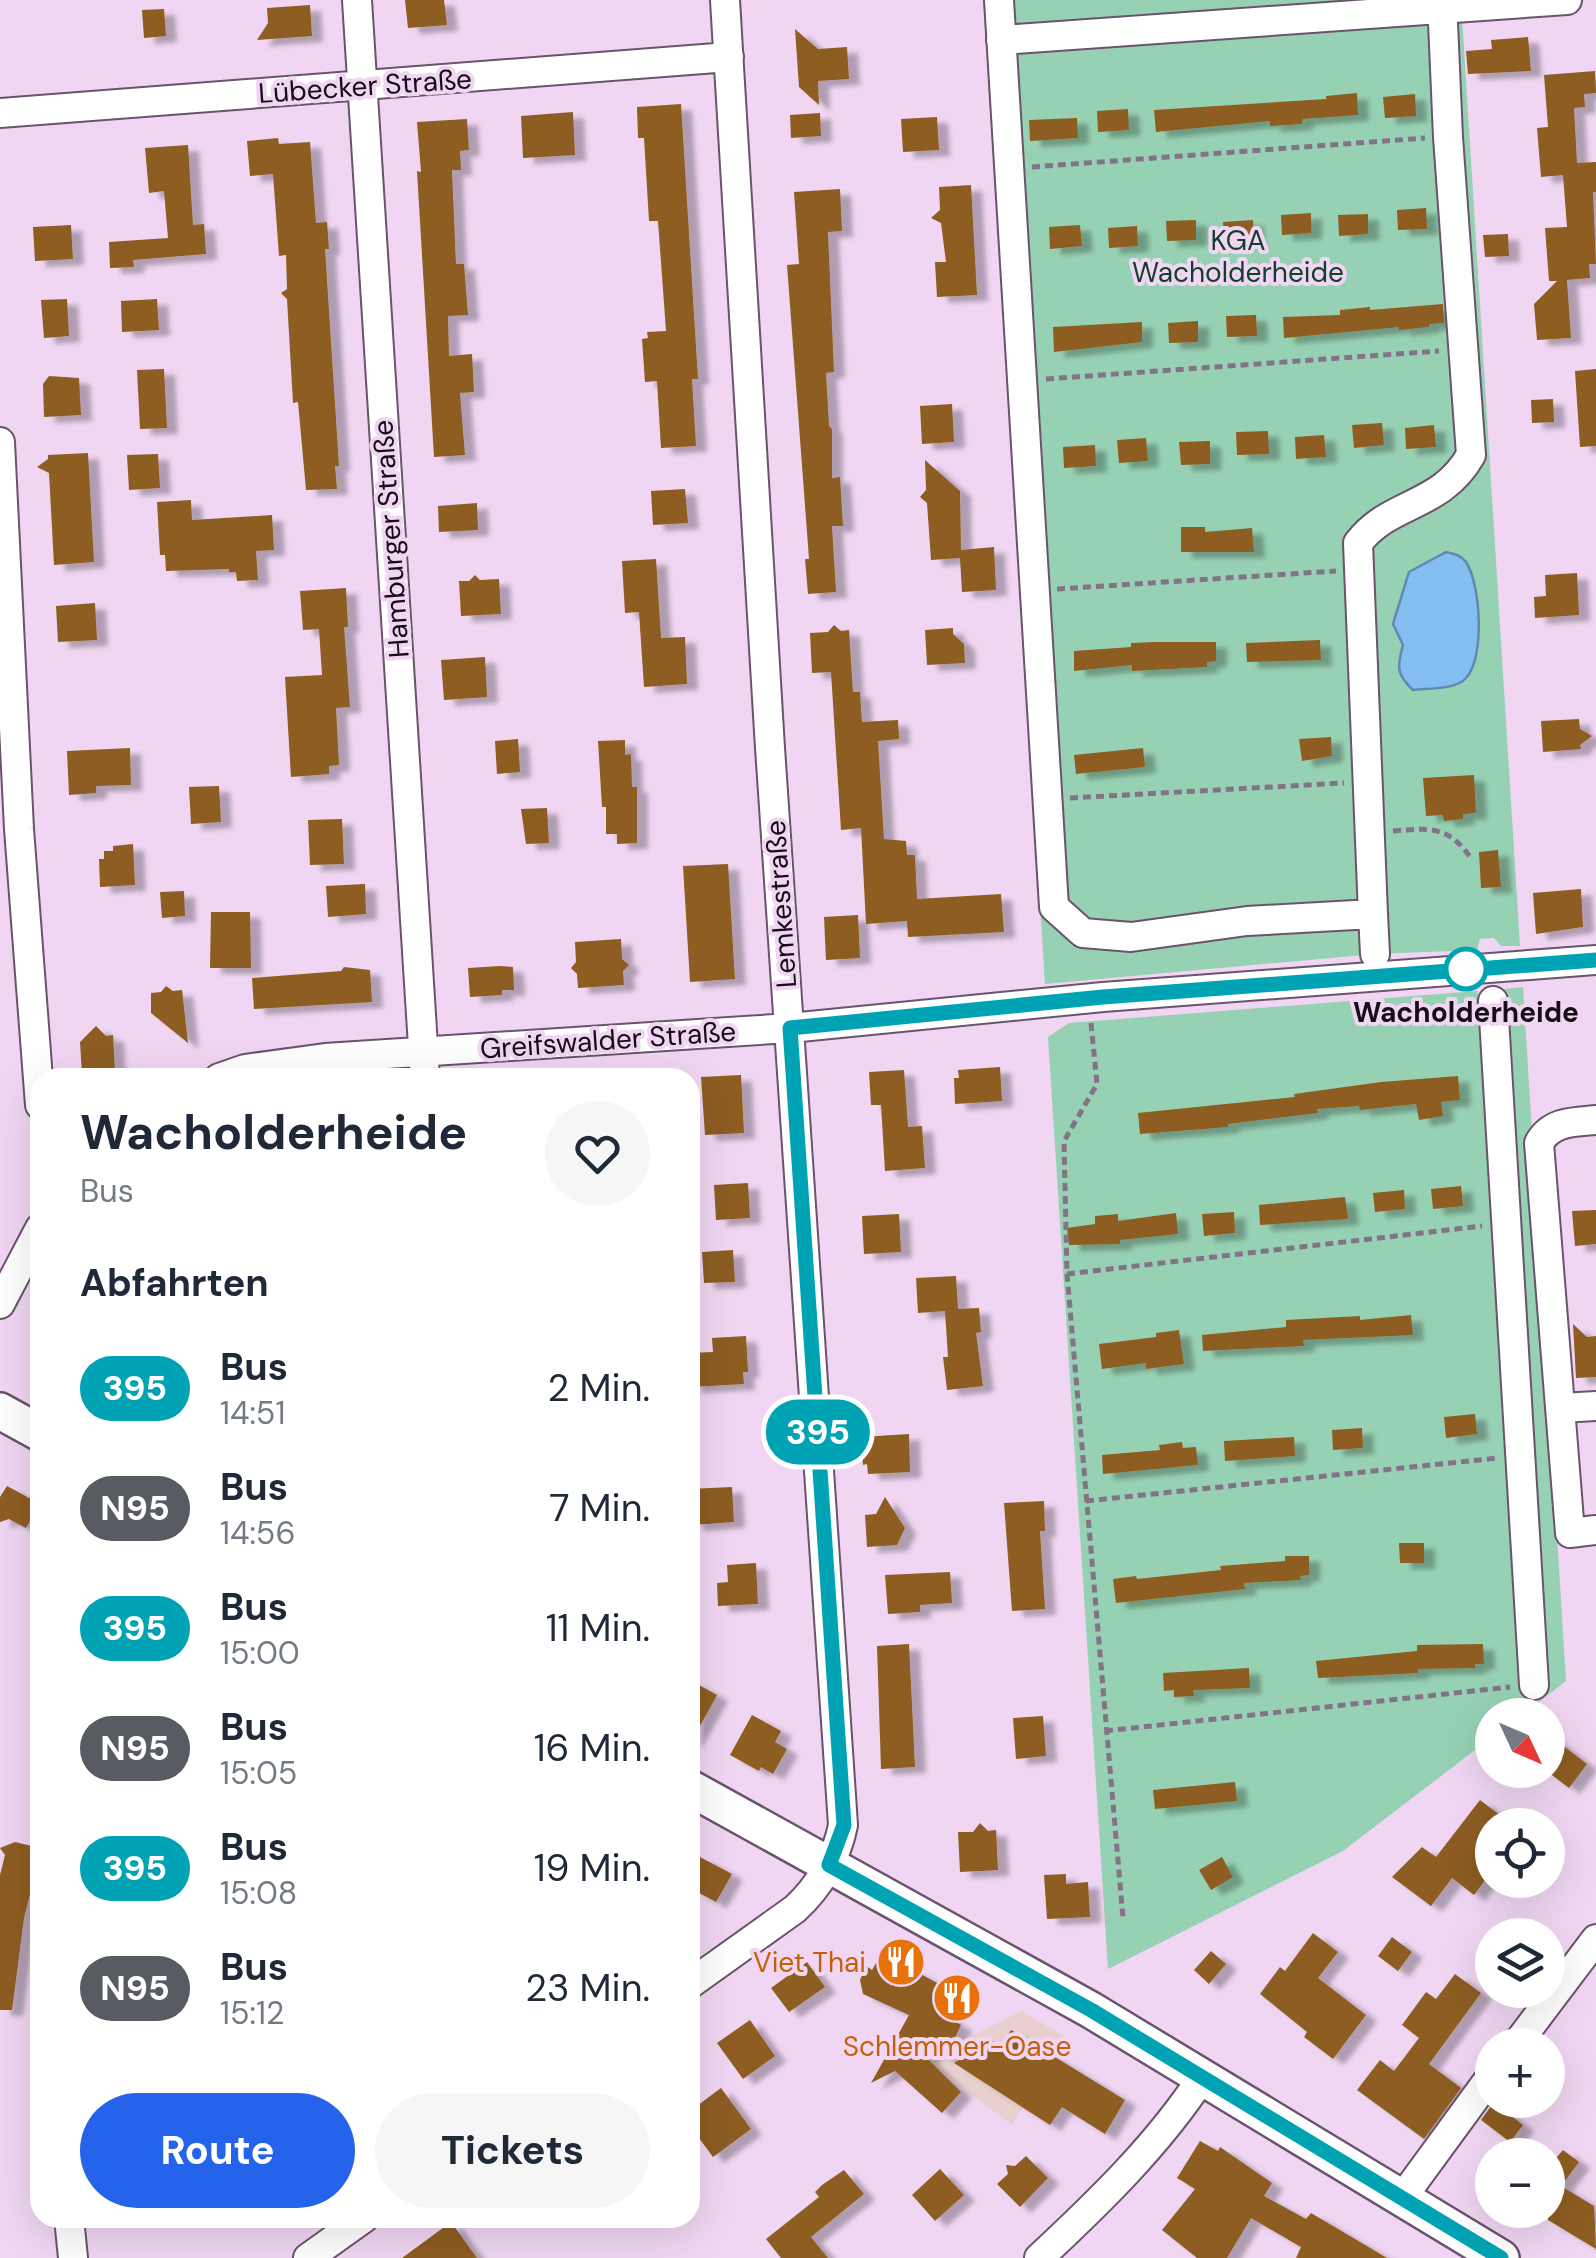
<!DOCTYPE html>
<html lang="de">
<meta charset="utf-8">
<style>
:root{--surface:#fff;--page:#f6f6f7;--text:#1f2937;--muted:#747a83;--accent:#2563eb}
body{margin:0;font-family:"DM Sans",sans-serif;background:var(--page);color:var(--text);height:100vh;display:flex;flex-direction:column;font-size:38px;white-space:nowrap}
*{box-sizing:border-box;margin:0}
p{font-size:32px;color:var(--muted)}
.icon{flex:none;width:55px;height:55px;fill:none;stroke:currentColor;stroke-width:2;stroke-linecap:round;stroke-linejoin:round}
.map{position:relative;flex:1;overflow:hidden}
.drawer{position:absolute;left:30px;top:1068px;width:670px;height:1160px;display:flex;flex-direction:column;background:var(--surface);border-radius:30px;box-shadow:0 10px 40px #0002}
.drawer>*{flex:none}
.badge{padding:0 20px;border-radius:32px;font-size:35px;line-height:65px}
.needle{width:65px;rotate:134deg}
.controls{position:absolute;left:1475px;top:1698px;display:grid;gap:20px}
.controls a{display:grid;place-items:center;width:90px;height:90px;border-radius:50%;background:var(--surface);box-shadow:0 10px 40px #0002;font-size:50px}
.map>.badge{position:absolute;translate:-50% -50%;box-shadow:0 0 0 5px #fff}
h2{padding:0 50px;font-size:38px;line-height:90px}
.round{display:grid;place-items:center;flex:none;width:105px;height:105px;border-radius:52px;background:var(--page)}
.summary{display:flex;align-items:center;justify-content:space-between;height:170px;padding:0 50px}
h1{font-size:48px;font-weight:700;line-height:75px}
.button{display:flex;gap:20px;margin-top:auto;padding:20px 50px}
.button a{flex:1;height:115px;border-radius:60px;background:var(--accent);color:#fff;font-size:40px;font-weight:700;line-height:115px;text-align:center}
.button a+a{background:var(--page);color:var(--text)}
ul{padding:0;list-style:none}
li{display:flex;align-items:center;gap:30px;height:120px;padding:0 50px}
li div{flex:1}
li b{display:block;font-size:38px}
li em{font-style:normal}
li .badge{min-width:110px;font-weight:700;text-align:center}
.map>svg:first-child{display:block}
</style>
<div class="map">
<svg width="1596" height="2258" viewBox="0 0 1596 2258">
<defs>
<filter id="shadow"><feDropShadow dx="11" dy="6" stdDeviation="2.5" flood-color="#0004"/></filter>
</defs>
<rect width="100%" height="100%" fill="#f0d6f2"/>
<path fill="#e9cfcd" d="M1022 2011 1066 2037 1012 2125 925 2059Z"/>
<path fill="#97d1b3" d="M983 0H1461L1520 946H1501L1494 938 1480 939 1477 950 1375 954 1045 984Z
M1523 987 1566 1681 1522 1715H1492V1737L1343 1851 1108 1969 1048 1037 1069 1023 1477 991 1481 1000 1502 998 1504 989Z"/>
<path fill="#84bdf2" stroke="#6388b0" stroke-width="2.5" d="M1446 552C1454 554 1461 555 1466 562 1481 585 1485 658 1466 678 1456 690 1428 688 1413 690 1396 674 1397 667 1403 645L1393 624 1409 572Z"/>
<path fill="#8d5d22" filter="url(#shadow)" d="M405 0H444L447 25 408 28Z
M310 5 312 36 257 40 268 23 267 8Z
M164 9 166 36 144 38 142 10Z
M795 29 818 49 847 47 849 79 818 81 819 105 799 87Z
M1528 37 1531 71 1468 74 1466 51 1492 49 1491 40Z
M1595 71 1596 93 1584 94 1585 107 1574 108 1577 163 1596 162V192H1593L1596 264H1589L1590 278 1567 280 1571 338 1537 340 1534 304 1557 281H1549L1545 228 1567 227 1563 175 1541 177 1537 128 1548 127 1544 75Z
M1357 93 1358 115 1302 119V124L1270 126V121L1156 132 1154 110 1326 99V96Z
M1415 94 1416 116 1385 118 1383 97Z
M681 104 698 379H692L696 446 661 448 657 381 645 382 642 339 648 338 647 332 666 331 658 221H649L644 138H638L637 107Z
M1128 109 1129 130 1098 132 1097 111Z
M573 112 575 155 523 158 521 116Z
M820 113 821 136 791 138 790 115Z
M937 117 939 150 903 152 901 119Z
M1077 118 1078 138 1030 141 1029 120Z
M467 119 469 150 460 151 461 170H452L456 264H464L468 315 448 316 449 356 472 354 474 392 460 393 465 455 434 457 417 171 421 172 417 122Z
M278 138 279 144 310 142 316 223 327 222 329 249H325L339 466H335L337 489 306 490 298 402 293 403 287 299 281 293 287 289 286 255 279 256 273 174 250 176 247 141Z
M188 145 193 225 204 224 206 254 133 260 134 267 110 268 109 242 168 238 164 191 149 193 145 148Z
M971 185 977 295 937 297 935 262H946L941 223 931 218 940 210 939 187Z
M840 189 842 231 828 232 834 372 826 373 829 426 832 429V478L840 477 843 526H832L836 592 808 594 805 559H809L787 265 799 264 794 192Z
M1426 208 1427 229 1398 230 1397 210Z
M1311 213V233L1282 235 1281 215Z
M1368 214V234L1339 236 1338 215Z
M1196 220V240L1167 241 1166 221Z
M1253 220 1254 241 1224 243 1223 222Z
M71 225 73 259 35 261 33 227Z
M1080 225 1082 246 1050 249 1049 227Z
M1137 226 1138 246 1109 248 1108 228Z
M1508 234 1509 256 1485 257 1483 235Z
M67 299 69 336 44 338 41 300Z
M157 299 159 330 122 332 121 301Z
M1443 304 1444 323 1429 324V327L1399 330V327L1284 338 1283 317 1340 315V310L1370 307V310Z
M1256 315 1257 336 1227 337 1226 316Z
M1198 321V342L1169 343 1168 323Z
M1142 322V342L1054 352 1053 327Z
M164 369 167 428 140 429 137 370Z
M1596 369V446L1580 447 1575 371Z
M49 376 79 378 81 415 44 417 43 384Z
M1553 399 1554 422 1532 423 1531 400Z
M952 404 954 442 922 444 920 406Z
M1382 423 1384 445 1354 448 1352 425Z
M1434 425 1436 447 1406 449 1405 428Z
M1268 431 1269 454 1237 455 1236 432Z
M1324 435 1326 457 1296 459 1295 437Z
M1146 438 1148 461 1119 463 1117 440Z
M1210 441V464L1181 465 1179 442Z
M1095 445 1096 466 1064 468 1063 447Z
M88 453 94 562 54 565 49 473 37 467 48 459V455Z
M158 454 160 488 129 490 127 455Z
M925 460 960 491 961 550 994 547 996 590 962 592 960 558 931 560 927 503 920 497 926 490Z
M685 489 688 523 653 525 651 491Z
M191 500 192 520 272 515 274 550 256 551 258 580 237 581 236 572H229V569L166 571 165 555H160L157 502Z
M477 503 478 530 439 532 438 506Z
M1181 527H1205V532L1252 528 1254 552H1181Z
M656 559 661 638 685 637 687 684 644 687 639 612 625 613 622 561Z
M1577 573 1579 615 1535 618 1534 597 1546 596 1545 575Z
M475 575 480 580 499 579 501 614 461 616 459 581H469Z
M346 588 348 627H344L350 707 336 708 339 765 329 766V774L291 777 285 677 322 675 319 629 303 630 300 591Z
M95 603 97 640 58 642 56 606Z
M834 625 841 631 849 630 853 692H860L862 722 898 720 899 739 878 741 884 839 906 841 907 855H915L917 899 1001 894 1004 932 908 937 907 921 866 924 861 828 841 830 831 672 812 673 810 633 828 632Z
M953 628V634L964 644 965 663 927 665 925 630Z
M1320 640 1321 660 1247 662 1246 643Z
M1156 642H1216V661L1207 662V667L1132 671V665L1074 671V651L1131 647V643Z
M485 657 487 697 444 700 441 660Z
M1579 719 1580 729 1592 736 1580 745 1581 749 1543 752 1541 721Z
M1331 737 1332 756 1302 761 1299 739Z
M518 739 520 772 497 774 495 741Z
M625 740V755L631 754 632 787H637V843L617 844V834H606V807H602L598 741Z
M130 748 131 785 96 786V793L69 795 67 751Z
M1143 748 1145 767 1076 774 1074 755Z
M1474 775 1476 813 1463 814V819L1444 821 1443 815 1426 816 1423 778Z
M219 786 221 822 191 824 189 787Z
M547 808 549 843 526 844 521 809Z
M342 819 344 864 310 865 308 820Z
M133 844 135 885 100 887 99 859H104V851H113V846Z
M1498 850 1501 887 1481 888 1479 852Z
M728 864 735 979 690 982 683 866Z
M365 884 366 914 328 917 326 886Z
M1581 889 1583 927 1536 934 1533 893Z
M184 891 185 916 162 918 160 892Z
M211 912H250L251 968H210Z
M858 915 860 958 826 960 824 917Z
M621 939 622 959 629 965 623 971 624 985 578 988 577 974 571 968 576 962 575 942Z
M500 966 513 967 514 990H502V995L470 997 468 968Z
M344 967 370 970 372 1002 254 1009 252 978 341 971Z
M166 986 173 991 182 990 188 1043 151 1013V993L161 992Z
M96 1026 106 1036 113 1035 115 1072 82 1074 80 1042Z
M1000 1067 1002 1101 955 1104 954 1078H959L958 1070Z
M904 1070 908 1127 922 1126 925 1168 885 1171 881 1105H871L869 1072Z
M741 1075 744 1133 705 1135 701 1077Z
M1458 1076 1460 1100 1441 1102 1443 1116 1419 1120 1416 1104 1360 1110 1359 1106 1317 1109 1318 1113 1228 1124V1127L1140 1134 1138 1113 1295 1097 1294 1094 1381 1082Z
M748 1183 750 1218 716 1220 714 1185Z
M1461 1186 1463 1206 1433 1209 1431 1189Z
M1404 1190 1405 1209 1375 1212 1373 1193Z
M1345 1197 1348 1219 1260 1225 1259 1205Z
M1596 1210V1244L1575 1246 1572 1211Z
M1234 1212 1235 1233 1204 1236 1202 1214Z
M1176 1213 1178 1234 1120 1240V1244L1069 1245 1067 1228 1095 1224V1216L1118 1214V1221Z
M899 1214 901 1252 864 1254 862 1216Z
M733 1250 735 1282 704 1283 702 1252Z
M956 1276 958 1309 979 1308 981 1332 976 1333 983 1386 947 1390 943 1357H948L945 1311 918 1313 916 1278Z
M1411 1315 1413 1335 1303 1340 1304 1346 1203 1351 1202 1335 1286 1327V1320L1360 1316V1320Z
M1573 1324 1587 1337 1596 1336V1377L1576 1378Z
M1179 1330 1184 1364 1146 1369V1363L1102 1369 1099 1344 1156 1337V1333Z
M746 1336 748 1372H743L744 1384 690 1387V1353L713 1352 712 1338Z
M1475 1414 1477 1434 1446 1438 1444 1417Z
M1362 1428 1363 1448 1333 1450 1332 1430Z
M909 1434 910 1472 868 1474 867 1464 863 1465 861 1437Z
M1294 1437 1295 1456 1225 1461 1224 1441Z
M1182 1442 1183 1448 1196 1447 1198 1465 1103 1474 1102 1455 1160 1450 1159 1445Z
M7 1486 40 1504 26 1528 9 1519 0 1522V1497Z
M732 1487 734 1522 692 1525 690 1489Z
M885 1497 905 1528 897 1545 867 1547 865 1515 876 1514Z
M1044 1501 1045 1531H1040L1045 1609 1012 1611 1004 1503Z
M1399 1543H1424V1563H1400Z
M1285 1556H1309V1575L1300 1576 1301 1580 1244 1583 1245 1589 1116 1603 1113 1579 1136 1576 1137 1579 1221 1570 1220 1566 1285 1561Z
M756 1563 758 1604 718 1606 717 1583 728 1582 727 1565Z
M950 1572 952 1603 920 1605V1612L888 1614 885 1575Z
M909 1644 915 1767 881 1769 877 1646Z
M1483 1644 1484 1664H1475V1668L1418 1669V1673L1318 1678 1316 1661 1417 1651V1645Z
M1249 1668 1250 1688 1193 1690 1194 1696 1174 1697V1690L1164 1691 1163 1673Z
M690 1680 717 1695 690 1744Z
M752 1715 781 1731 775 1742 787 1749 773 1774 761 1767 759 1771 730 1755Z
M1043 1716 1046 1756 1016 1759 1013 1718Z
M1548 1734 1587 1764 1569 1788 1548 1772Z
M1235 1782 1237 1801 1155 1809 1153 1790Z
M1480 1800 1513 1825H1492V1840L1478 1860 1492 1871 1474 1895 1452 1878 1431 1906 1392 1877 1422 1847 1436 1857Z
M980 1823 988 1831 996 1830 998 1870 960 1872 958 1832H973Z
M15 1842 40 1848V1854L24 1918 12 2010H0V1875L5 1855 0 1848Z
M700 1857 732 1874 716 1902 690 1888V1861L696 1864Z
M1222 1857 1233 1877 1211 1890 1199 1870Z
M1066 1874V1884L1088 1882 1090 1917 1047 1919 1044 1875Z
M1313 1933 1338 1952 1318 1978 1366 2015 1333 2059 1304 2037 1307 2032 1260 1994 1280 1967 1285 1971Z
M1392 1937 1412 1952 1398 1971 1378 1956Z
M1211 1951 1226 1964 1209 1984 1194 1970Z
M882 1953 939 1984 933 1996 955 2008 949 2018 961 2025 946 2057 934 2050 927 2058 961 2092 942 2113 895 2071 871 2083 909 2015 863 1994 860 1980 866 1966 872 1970Z
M807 1962 825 1987 789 2012 771 1988Z
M1455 1974 1481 1993 1429 2064 1461 2088 1424 2139 1357 2090 1380 2060 1394 2071 1419 2038 1402 2025 1426 1992 1436 1999Z
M750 2020 775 2056 743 2079 717 2043Z
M1011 2030 1125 2100 1105 2134 1062 2107 1050 2125 954 2063 991 2040 1001 2046Z
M721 2088 751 2129 713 2157 690 2126V2111Z
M1494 2102 1523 2125 1510 2142 1481 2120Z
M1200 2141 1218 2151 1220 2147 1272 2183 1264 2196 1306 2219 1311 2213 1387 2258H1296L1301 2247 1251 2218 1227 2258H1197L1162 2230 1195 2189 1177 2178Z
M1563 2150 1579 2162 1561 2186 1594 2206 1596 2249 1548 2220V2167Z
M1026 2156 1048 2178 1020 2207 997 2184 1008 2174 1006 2165 1015 2166Z
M940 2169 964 2195 935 2221 912 2195Z
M844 2170 864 2194 811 2237 828 2258H781L766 2239 819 2197 815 2192 822 2185Z
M451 2222 477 2258H402Z"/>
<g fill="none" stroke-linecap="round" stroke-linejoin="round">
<g stroke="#6a536c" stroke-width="32">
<path id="minor" d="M357 0 425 1078
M999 0 1054 907 1083 933 1131 937 1247 921 1373 914 1375 954
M1001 40 1567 0
M0 113 729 57
M0 442 19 829 40 1105
M1373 914 1358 543C1391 500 1440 509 1471 455L1448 137 1442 0
M1493 1001 1534 1685
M219 1078 245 1069 325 1058 790 1028 1103 997 1596 960
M1596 1120C1574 1122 1551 1121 1539 1143L1570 1533 1596 1530
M0 1304 40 1228
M1561 1408 1596 1406
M690 1984 795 1909C819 1887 837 1857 843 1825L770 748 725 0
M1516 2045 1596 1939
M1402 2198 1492 2075
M69 2218 73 2258
M308 2258 364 2218
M1039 2258C1098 2203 1159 2144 1203 2076"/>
</g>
<g stroke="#6a536c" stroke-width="40">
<path id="major" d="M0 1411 40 1433
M690 1788 1091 2010 1501 2258"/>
</g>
<path stroke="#847386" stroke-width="5" stroke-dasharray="8 5" stroke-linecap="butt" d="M1032 167 1425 138
M1046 379 1439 351
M1057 589 1336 571
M1070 798 1344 783
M1393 831C1428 828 1448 825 1470 857
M1091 1023 1097 1084 1064 1141 1067 1274 1123 1918
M1067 1274 1482 1226
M1086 1501 1498 1458
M1105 1731 1510 1687"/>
<use href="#minor" stroke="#fff" stroke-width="28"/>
<use href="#major" stroke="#fff" stroke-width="35"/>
</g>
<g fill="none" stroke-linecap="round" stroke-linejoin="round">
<g stroke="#fff" stroke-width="22">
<path id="line" d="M1501 2258 1091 2010 829 1865 844 1825 790 1028 1103 997 1596 960"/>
</g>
<use href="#line" stroke="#00a3b4" stroke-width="15"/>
</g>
<defs>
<g id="restaurant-disc" transform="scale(2.5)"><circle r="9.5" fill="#e8710a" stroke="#f0d6f2"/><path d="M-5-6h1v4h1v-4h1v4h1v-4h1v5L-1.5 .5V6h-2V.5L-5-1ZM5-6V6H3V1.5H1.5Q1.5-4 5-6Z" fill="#fff"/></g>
</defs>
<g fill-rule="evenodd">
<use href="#restaurant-disc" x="901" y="1962"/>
<use href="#restaurant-disc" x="957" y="1998"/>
</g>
<circle fill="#fff" stroke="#00a3b4" stroke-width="5" cx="1466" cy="969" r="20"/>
<g text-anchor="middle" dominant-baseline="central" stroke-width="8" stroke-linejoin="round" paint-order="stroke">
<g font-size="28" fill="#160d17" stroke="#f0d6f2">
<text transform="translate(365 86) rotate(-4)">Lübecker Straße</text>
<text transform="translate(391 539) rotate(-94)">Hamburger Straße</text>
<text transform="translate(781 904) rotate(-94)">Lemkestraße</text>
<text transform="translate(608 1040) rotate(-4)">Greifswalder Straße</text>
</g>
<g font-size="28" fill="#123f2c" stroke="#f0d6f2">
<text x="1238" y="240">KGA<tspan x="1238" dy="32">Wacholderheide</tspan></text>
</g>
<g font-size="28" font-weight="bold" fill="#160d17" stroke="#f0d6f2">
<text x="1466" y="1012">Wacholderheide</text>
</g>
<g font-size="28" fill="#c56008" stroke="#f0d6f2" text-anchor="end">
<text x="866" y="1962">Viet Thai</text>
<text x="957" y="2046" text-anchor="middle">Schlemmer-Oase</text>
</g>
</g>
</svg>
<div class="controls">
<a><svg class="needle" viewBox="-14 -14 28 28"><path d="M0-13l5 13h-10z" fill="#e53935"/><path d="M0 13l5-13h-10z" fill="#747a83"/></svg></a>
<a><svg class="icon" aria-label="locate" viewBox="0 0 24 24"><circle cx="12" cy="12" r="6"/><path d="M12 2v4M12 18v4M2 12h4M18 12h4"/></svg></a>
<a><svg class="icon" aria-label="layers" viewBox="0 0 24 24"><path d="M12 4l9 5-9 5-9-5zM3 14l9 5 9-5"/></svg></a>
<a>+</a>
<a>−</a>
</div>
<b class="badge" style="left:818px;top:1432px;background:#00a3b4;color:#fff">395</b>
<section class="drawer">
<div class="summary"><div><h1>Wacholderheide</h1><p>Bus</p></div><a class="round"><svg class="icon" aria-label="heart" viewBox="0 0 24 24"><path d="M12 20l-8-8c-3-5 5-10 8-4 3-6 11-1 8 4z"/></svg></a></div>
<h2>Abfahrten</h2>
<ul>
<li><span class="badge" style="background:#00a3b4;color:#fff">395</span><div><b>Bus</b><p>14:51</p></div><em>2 Min.</em></li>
<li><span class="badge" style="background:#595b62;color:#fff">N95</span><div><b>Bus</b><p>14:56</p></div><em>7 Min.</em></li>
<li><span class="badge" style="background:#00a3b4;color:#fff">395</span><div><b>Bus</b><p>15:00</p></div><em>11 Min.</em></li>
<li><span class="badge" style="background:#595b62;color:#fff">N95</span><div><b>Bus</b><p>15:05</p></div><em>16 Min.</em></li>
<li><span class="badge" style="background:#00a3b4;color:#fff">395</span><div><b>Bus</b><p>15:08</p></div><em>19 Min.</em></li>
<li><span class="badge" style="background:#595b62;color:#fff">N95</span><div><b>Bus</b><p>15:12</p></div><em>23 Min.</em></li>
</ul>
<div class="button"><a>Route</a><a>Tickets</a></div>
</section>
</div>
